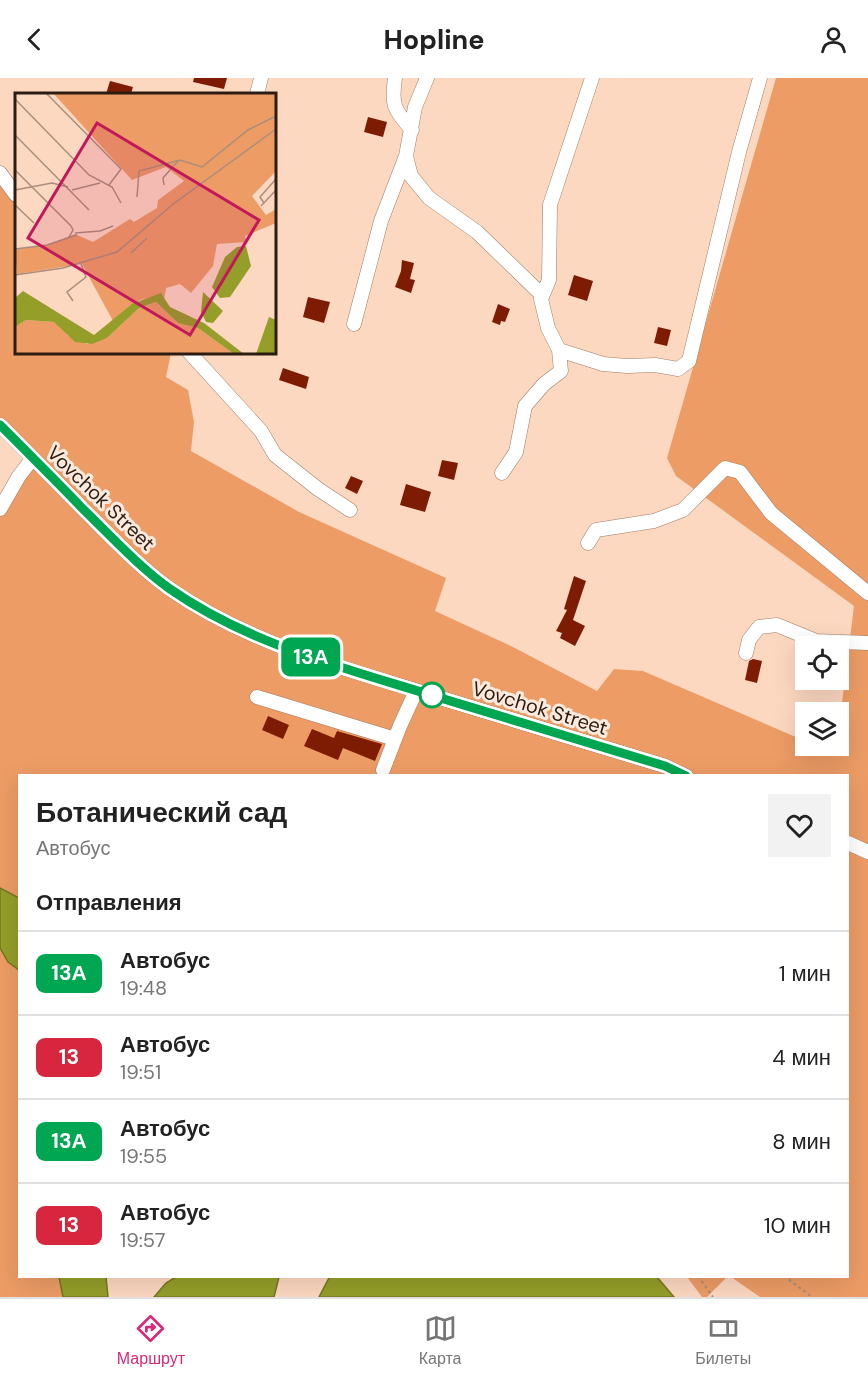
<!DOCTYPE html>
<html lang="ru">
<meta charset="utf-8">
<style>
:root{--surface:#fff;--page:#f2f2f2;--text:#222;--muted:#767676;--line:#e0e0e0;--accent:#db2777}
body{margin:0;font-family:"DM Sans",sans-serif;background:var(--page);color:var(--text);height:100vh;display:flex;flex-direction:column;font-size:22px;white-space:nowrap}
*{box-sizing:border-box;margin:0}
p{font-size:20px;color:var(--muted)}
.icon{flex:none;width:33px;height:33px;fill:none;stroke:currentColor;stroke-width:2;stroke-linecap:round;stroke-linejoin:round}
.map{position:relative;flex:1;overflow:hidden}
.side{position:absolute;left:18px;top:696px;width:831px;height:504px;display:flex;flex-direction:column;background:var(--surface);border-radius:0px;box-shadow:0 6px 24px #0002}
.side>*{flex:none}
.badge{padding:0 12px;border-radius:9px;font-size:21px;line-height:39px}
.fabs{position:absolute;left:795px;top:558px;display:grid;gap:12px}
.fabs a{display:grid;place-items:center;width:54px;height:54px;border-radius:0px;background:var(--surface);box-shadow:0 6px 24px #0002;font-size:30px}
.map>.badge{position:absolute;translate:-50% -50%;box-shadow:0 0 0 3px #fff}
h2{padding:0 18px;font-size:22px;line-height:54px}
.round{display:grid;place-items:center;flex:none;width:63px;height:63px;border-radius:0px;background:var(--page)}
.head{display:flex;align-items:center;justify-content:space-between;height:102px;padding:0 18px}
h1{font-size:28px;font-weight:700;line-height:45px}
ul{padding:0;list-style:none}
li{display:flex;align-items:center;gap:18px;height:84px;padding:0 18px;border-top:2px solid var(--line)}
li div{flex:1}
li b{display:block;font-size:22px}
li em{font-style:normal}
li .badge{min-width:66px;font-weight:700;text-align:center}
header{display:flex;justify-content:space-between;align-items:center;height:78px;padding:0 18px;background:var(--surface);font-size:27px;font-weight:700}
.tabs{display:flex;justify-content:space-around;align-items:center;height:84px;border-top:2px solid var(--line);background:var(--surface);font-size:16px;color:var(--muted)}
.tabs a{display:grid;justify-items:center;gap:3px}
.tabs .on{color:var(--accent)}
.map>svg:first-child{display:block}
</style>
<header><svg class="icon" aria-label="back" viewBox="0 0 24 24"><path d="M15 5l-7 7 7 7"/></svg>Hopline<svg class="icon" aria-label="person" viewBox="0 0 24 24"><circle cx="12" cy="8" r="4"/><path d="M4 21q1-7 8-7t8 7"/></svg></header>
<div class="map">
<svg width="868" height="1219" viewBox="0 0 868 1219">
<rect width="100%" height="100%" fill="#fdd8c1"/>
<path fill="#ed9c65" d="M776 0H868V1219H760L731 1199 848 1198V698H20L19 820 0 810V437L35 382 0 347V95L16 117V274L171 275 166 299 188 312 194 344 191 373 299 434 446 500 435 533 511 568 597 613 614 591 643 593 805 663 806 668H816L835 675 836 668H838L839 649 854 528 676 398 667 380Z
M0 870 8 884 19 892 20 1198 59 1199 63 1219H0Z
M687 1199H727L707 1219H702Z"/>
<path fill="#949e29" stroke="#757722" stroke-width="1.5" d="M0 810 19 820V892L8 884 0 870Z
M330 1198 657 1199 674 1219H319Z
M59 1199H106L108 1219H63Z
M176 1199V1198L279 1199 274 1219H154L166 1205Z"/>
<path fill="#7e1c03" d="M194 0H227L224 11 193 4Z
M110 3 133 9 131 16H106Z
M368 39 387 44 383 59 364 54Z
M402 182 414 185 410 201 415 202 411 215 395 209 401 193Z
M574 197 593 203 587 223 568 217Z
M308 219 330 224 324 245 303 239Z
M498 226 510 231 505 244 501 243 500 247 492 244Z
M658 249 671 252 667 268 654 265Z
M283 290 309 299 306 311 279 302Z
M442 382 458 385 454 402 438 398Z
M351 398 363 403 357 416 345 410Z
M406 406 431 414 425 434 400 427Z
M574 498 586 503 573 542 585 548 575 568 560 560 562 555 556 553 567 532 564 531Z
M753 581 762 583 757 605 745 602 749 583Z
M268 638 289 647 283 661 262 652Z
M312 651 334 660 337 653 382 666 375 683 343 670 338 682 304 668Z"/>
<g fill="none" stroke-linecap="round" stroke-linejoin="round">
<g stroke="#a47b60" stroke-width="15">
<path id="minor" d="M395 0C391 27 394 32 412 52
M257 16 261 0
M406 78 411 98 429 120 477 154 542 217
M0 95 16 117
M354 246 381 143 406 78 415 29 427 0
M559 272 603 286 627 288 655 287 678 291 689 283 739 74 760 0
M189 274 261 353 275 377 318 411 350 432
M0 347C28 375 56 403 83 431 110 458 138 488 170 511 249 566 344 590 434 618 511 641 588 665 665 688L686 698
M502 395 516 374 525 328 544 306 561 293 559 272 548 250 541 221 549 202 550 127 592 0
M0 431 19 398 33 380
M588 465 596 452 654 443 683 432 725 390 740 394 771 435 868 515
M746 575 749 562 759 549 777 547 816 563 868 565
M257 619 395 661
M383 692 400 648 416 613
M848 765 868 774"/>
</g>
<path stroke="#aa8d7b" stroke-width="2" stroke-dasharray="3 3" stroke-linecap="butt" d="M698 1198 713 1219
M784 1198 812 1219"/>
<use href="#minor" stroke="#fff" stroke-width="14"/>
</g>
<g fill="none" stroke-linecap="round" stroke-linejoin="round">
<g stroke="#fff" stroke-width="14">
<path id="line" d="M0 347C28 375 56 403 83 431 111 458 138 488 170 511 249 566 344 590 434 618 511 641 588 665 665 688L686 698"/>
</g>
<use href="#line" stroke="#00a651" stroke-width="9"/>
</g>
<circle fill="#fff" stroke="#00a651" stroke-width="3" cx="432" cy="617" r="12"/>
<g text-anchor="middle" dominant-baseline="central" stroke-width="6" stroke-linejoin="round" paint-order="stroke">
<g font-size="20" fill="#2d1c11" stroke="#fdeade">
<text transform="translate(101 420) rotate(44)">Vovchok Street</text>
<text transform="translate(540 630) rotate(17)">Vovchok Street</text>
</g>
</g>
<g transform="translate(15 15)">
<rect width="261" height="261" fill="#fdd8c1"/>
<path d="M38 0H261V78L237 103 251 122 261 116V130L230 143 231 149 202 151 198 173 176 200 165 191 151 195 149 207 147 202 125 207 98 228 67 171 2 181 0 156 32 152 60 141 78 149 115 126 119 129 142 115 143 107 169 88 151 74 117 87ZM141 209 163 230 183 235 219 261H0V234L11 227 39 229 49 234 52 242 72 251 92 245 124 215Z" fill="#ed9c65"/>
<path d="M231 153 236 173 215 204 205 205 197 194 210 164 222 154ZM8 198 79 242 117 211 146 200 155 214 189 230 229 261H219L183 235 163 230 141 209 124 215 92 245 77 251 60 249 39 229 11 227 0 234V205ZM188 199 208 218 198 230 191 229 186 219ZM254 224 261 227V261H241Z" fill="#949e29"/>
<path fill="none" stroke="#aa8d7b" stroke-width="1.5" d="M31 0 106 76 94 92M0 6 74 82 97 94 106 110M0 42 74 117M0 77 56 133 58 137 54 144M149 92 148 85 163 68M0 97 37 90 53 94M57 97 85 90M122 104 124 78 165 67 187 74 233 37 261 23M249 110 245 104 261 86M0 112 19 130M246 113 261 97M60 140 85 138 98 133M0 156 32 152 62 142M116 160 132 145M0 182 48 175 102 159 157 112 261 36M58 208 52 199 71 184 66 171"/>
<path fill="#c2185b" fill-opacity="0.15" stroke="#c2185b" stroke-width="3" d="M82 30 244 127 175 242 13 145Z"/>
<rect width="261" height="261" fill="none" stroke="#2d1c11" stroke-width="3"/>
</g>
</svg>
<div class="fabs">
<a><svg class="icon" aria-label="locate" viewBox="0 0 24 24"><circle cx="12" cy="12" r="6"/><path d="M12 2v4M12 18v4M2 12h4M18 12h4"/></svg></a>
<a><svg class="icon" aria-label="layers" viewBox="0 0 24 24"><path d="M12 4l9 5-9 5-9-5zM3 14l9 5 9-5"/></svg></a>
</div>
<b class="badge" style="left:311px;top:579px;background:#00a651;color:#fff">13А</b>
<section class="side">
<div class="head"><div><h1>Ботанический сад</h1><p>Автобус</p></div><a class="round"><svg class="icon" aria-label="heart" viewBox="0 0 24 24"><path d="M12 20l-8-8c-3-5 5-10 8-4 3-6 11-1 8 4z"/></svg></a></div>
<h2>Отправления</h2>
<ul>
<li><span class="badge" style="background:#00a651;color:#fff">13А</span><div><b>Автобус</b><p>19:48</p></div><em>1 мин</em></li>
<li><span class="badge" style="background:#d7263d;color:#fff">13</span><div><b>Автобус</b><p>19:51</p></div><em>4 мин</em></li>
<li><span class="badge" style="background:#00a651;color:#fff">13А</span><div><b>Автобус</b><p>19:55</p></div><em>8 мин</em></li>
<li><span class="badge" style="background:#d7263d;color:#fff">13</span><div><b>Автобус</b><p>19:57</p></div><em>10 мин</em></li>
</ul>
</section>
</div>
<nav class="tabs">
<a class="on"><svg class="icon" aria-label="directions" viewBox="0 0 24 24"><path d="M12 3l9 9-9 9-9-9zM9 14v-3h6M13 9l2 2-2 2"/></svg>Маршрут</a>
<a><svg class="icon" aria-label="map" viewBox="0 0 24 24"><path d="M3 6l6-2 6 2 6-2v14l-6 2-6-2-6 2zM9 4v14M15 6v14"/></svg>Карта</a>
<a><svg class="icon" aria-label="tickets" viewBox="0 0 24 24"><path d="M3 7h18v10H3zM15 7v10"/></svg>Билеты</a>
</nav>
